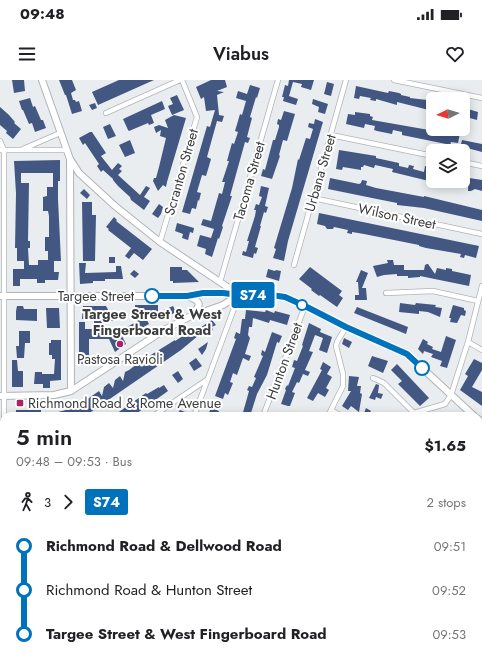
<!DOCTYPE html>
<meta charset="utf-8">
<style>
:root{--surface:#fff;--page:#f2f2f2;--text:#202124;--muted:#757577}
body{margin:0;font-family:Jost,sans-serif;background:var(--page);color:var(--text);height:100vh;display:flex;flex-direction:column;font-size:15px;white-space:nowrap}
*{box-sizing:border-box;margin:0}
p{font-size:13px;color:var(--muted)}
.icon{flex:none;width:22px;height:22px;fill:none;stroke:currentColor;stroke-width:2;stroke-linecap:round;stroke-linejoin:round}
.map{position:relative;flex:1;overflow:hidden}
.sheet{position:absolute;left:0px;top:332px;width:482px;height:252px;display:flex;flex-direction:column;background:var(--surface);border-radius:12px 12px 0 0;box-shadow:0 2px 10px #0003}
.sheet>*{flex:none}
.badge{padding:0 8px;border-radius:3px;font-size:14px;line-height:26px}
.needle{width:26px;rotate:265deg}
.buttons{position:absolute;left:426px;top:12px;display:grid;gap:8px}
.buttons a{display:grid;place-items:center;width:44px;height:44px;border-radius:6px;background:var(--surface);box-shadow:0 2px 10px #0003;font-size:20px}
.map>.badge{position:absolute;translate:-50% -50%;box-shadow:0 0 0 2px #fff}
.legs{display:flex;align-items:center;gap:6px;height:44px;padding:0 16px;font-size:13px}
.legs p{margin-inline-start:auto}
.headline{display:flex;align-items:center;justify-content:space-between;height:68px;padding:0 16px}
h1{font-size:22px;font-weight:600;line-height:30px}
ul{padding:0 16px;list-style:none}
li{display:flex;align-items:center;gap:14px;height:44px;font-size:15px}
li i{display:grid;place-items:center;width:6px;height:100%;margin:0 5px;background:currentColor}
li i::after{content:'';width:10px;height:10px;margin:-5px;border:3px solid;border-radius:50%;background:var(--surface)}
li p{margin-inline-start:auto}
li:first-child i{background:linear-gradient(#0000 50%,currentColor 0)}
li:last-child i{background:linear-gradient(currentColor 50%,#0000 0)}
.status{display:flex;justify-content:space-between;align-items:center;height:28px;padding:0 20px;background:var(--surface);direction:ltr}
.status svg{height:11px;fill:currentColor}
header{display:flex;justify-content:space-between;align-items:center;height:52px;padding:0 16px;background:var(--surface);font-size:18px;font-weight:600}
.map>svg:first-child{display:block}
</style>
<div class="status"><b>09:48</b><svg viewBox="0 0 49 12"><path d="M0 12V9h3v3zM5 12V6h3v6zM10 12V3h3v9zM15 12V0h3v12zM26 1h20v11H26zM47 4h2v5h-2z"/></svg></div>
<header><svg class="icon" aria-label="menu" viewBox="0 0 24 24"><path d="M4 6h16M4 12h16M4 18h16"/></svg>Viabus<svg class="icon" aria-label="heart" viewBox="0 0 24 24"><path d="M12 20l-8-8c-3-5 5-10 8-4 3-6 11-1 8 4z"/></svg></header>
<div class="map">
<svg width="482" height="584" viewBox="0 0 482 584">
<rect width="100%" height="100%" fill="#e9edf0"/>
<path fill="#435783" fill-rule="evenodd" d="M12 0H24L25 11 14 13Z
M59 0H72L76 10 71 13 73 20H75L76 22 79 21 82 31 72 34 66 15H65Z
M119 0H154L98 25 92 12Z
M211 0H225L227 7 217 11 224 12 217 15 219 35 224 36 222 42 217 41 207 77 211 79 209 86 206 96 202 95 197 112 201 113 199 121 198 120 196 129 192 128 190 134 182 132 207 46 210 47 215 30 206 31 204 17 201 19 196 7Z
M289 0H314L311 10 301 7 302 4 293 2 289 16 298 19 296 25 283 21 284 17H282L285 5 288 6Z
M327 2 334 4 331 16 324 14Z
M250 5 260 8 257 18 256 17 250 37 252 38 247 57 250 58 248 63 245 62 230 116H232L222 146 223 147 219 159 218 158 212 177 205 174 206 169 197 166 200 155 211 158 214 149 201 145 203 139 211 141 219 113 222 114 225 102H222L229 81H227L230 70 232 63 234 64 238 52 235 51 238 41 240 34 242 35 246 21 236 18 238 11 247 14Z
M356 6 388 13 389 11 399 13 401 14V15L410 17V18L427 20 431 22 429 30 397 22V25L376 19V21L370 20 371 18 360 16 359 19 354 18Z
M177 15 184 30 172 35 168 26 173 24 170 18Z
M30 18 33 27 35 26 41 40H43L46 48 35 52 32 43 29 44 23 30H22L19 21Z
M313 19 328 24 325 34 318 32 319 27 312 24Z
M162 21 165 29 151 35 154 43 149 45 148 43 129 51 128 50 123 39Z
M95 23 97 28 92 30 89 25Z
M0 27 9 35 15 42 14 43 21 49 13 59 6 53 7 51 0 45Z
M468 29 478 32 477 40 466 37Z
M284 31 295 34 287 61 283 60 279 75 280 76 272 99 261 96 263 89 265 90 273 60H275L279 47V45L277 44 278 39 281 40Z
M355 32 370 34V36L373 37 372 40 429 50 428 53 438 55 447 56 448 54 455 56V52L460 53 458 63 451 62 450 66 446 65V64L402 55V52L393 50 392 54 377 51 374 50 375 46 365 44 364 48 346 44 348 34 355 35Z
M174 35 186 38 167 102 166 107 163 105 158 111 153 101 154 98H156L159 87 166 58 160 56 161 50 156 53 154 47 159 45 168 48 165 40Z
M315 39 323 42 288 161 284 181 273 178 276 169 274 168 292 108 298 79 299 80 306 58 310 59 313 49 308 47 309 43 314 44Z
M110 44 116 56 108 59 103 47Z
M90 52H92L106 73 101 76 112 90 118 83 122 86 119 89 122 91 118 95 140 115 146 106 150 108 144 117 150 121 144 130 131 120 130 117 118 106 113 100V99L103 90 101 92 97 86 99 84 85 63 83 65 79 58Z
M130 60 135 73 125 77 119 65Z
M462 60 482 64V72L467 68V69L460 68Z
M339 70 370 75 376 76V78L399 83V86L408 88 409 85 414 86 413 89 424 92 425 86 430 87 429 89 433 90V102L392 92 393 89 375 85 374 88 364 85 363 87H361V90L343 87 342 90 336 89Z
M60 80V101H58V119L61 181H54V192H59L58 200H45V203H37V199H20V206H13V189H24V181H17V168H15L16 113 14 81ZM21 93H53V107H47V116L43 117V131H48L49 136V157H45V171H48V180H38V185H29L28 168H30V161H28L29 103H21Z
M463 97 482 100V111L475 109 471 111H468V106L454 103 455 101H463Z
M330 98 359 104 361 103 362 100 367 101 366 105 376 108 424 117V116L482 130V141L424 128 397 125V123L377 119 328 109Z
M261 106 269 108 265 126 268 127 266 133 264 132 260 146H261L255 167 258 168 256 174 254 173 253 178 242 175 243 171 246 172 249 161H247L255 136 256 130H254L256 124 259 125 262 117 259 116Z
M84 109 90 115 87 119 80 113Z
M82 122H92V135H96L95 181H83Z
M159 124 163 127 161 134 158 138 152 134Z
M319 133 479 166 476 178 465 175 464 178 460 177 461 174 426 168 419 166V165L364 154 352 152V154L347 153 348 150 334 147 333 149H327L325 146 317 144Z
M114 137 117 140 116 141 152 169 143 180 134 173 129 179 125 176 131 168 108 150 109 149 106 147Z
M177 143 194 148 193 153 190 152 188 160 182 158 183 154 175 151Z
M109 177H115V183H109Z
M387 180H393L394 185H404V190H424L425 185 427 184H428L435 194 437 188 446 190V188L452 189V191L471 195 469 206 420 196V197L408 198V196H397V194L384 195 377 197 373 186 388 183Z
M79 183H86L85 193 116 192V186H121L123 199H105V201H93V203L80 204Z
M170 187H182V190H187L199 202 173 203V201H170Z
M310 187 342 211 339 215 343 218 337 227 320 215 319 216 311 210 312 209 299 199Z
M268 189 275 191 276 190 281 191 279 201 266 197Z
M134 190 139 194 135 198 130 194Z
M361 190 368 193 362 208H366L367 220H355V215H359L358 202H356Z
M400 223 415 225 416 223 436 225 435 227 442 228 440 237 428 232 419 231V234L399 232Z
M135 225H158V235L155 236H145L149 244 137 251 138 253 132 256 127 247 138 241H135Z
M453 225 464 228V230L466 231 465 236 461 235 457 243 450 242 451 238H449Z
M17 226H23L24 229H37V241L16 240V231Z
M83 226H106L114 241H104V253L117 246 126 264 115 272 109 259H89V284H79V242H85V249H94V240L82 239Z
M173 226 176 232 167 237 164 230Z
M357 227 408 247 406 254 354 233Z
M46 228H59L60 248H47Z
M246 230 265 232 266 230 274 233 275 231 290 235 287 245 270 240 269 243 253 238 252 247H249L248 255 250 258 245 274 251 276 249 281 243 278 237 295 233 293 230 302 233 303 228 315 225 313 223 319 215 316 233 267 236 259 234 258 236 252 240 254 242 239H245Z
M212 240 216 245 212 247 213 250 209 253 208 251 199 255 181 270 85 336H59L58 332 70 329V328L79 325 99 311 102 316 104 307 109 303 113 308 115 300 120 296 123 301 125 292 129 290 141 281 144 286 146 278 175 260V261L186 254 187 255 192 252V253Z
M309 243 321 249 320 252 332 257 327 273 319 270 323 258 315 255 309 271 313 272 305 290 310 292 308 296 303 294 299 303 297 302 292 312 295 313 290 326H288L281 324 286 310 285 309 287 305 288 306 295 288 292 287 294 280 297 281 303 266 302 265Z
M19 251H30V263H25L24 278H17L16 266H19Z
M272 252 282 256 279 263 277 262 267 295 257 314 250 336H242L249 311 247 310 249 306 252 307 256 298 254 297 263 276 261 275 262 270 265 272Z
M446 256 456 260 447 288 440 286 442 281 431 277 433 274 424 271 423 274 418 269 423 259 428 262 427 264 433 267 432 269 441 272Z
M344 258 352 262 349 268 342 264Z
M51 260H61V300L50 301V308H43V304H34L35 292H42V294H54L55 279H52V275H49V263H51Z
M208 262 206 269 202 275 198 269Z
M372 276 388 281 383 293 368 286Z
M196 278 202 286 194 291 189 283Z
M474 279 482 283V290L472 307 482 312V326L460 310 468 296 465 294Z
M12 280H17L18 291H23V307H12Z
M323 282 331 287 327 294 332 297 326 308 329 310 325 317 318 313 313 321 307 318 322 290 320 289Z
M397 284 429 318 420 326 398 304 402 301 391 290Z
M178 291 183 299 178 303 172 295Z
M349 296 359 297 357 306H361L360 313 362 314 359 332 351 326 348 330 342 326 351 311H348Z
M376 304 379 305 378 313 383 314 381 319 376 317 375 320 369 318Z
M164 305 168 311 133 336H113L146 313 147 314 159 307V308Z
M211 328 219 331 217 336 208 335Z
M366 328 371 331 368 336H363Z
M16 330H41V336H16Z
M180 330 185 332 183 336H176Z"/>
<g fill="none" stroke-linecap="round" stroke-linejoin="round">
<g stroke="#b1b4b7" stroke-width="6">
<path id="street" d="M394 0 482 18
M106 33 180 0
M331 55 433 76
M0 61 4 70V336
M23 69 60 53
M0 70H66
M463 82 482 86
M313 118 482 154
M160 162 197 37 182 0
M294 185 346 0
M220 202 278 0
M386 213 433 211 478 221
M468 262 482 270
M373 298 384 303 414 333
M414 333 445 324 451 315 468 262 482 206
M153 336 208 299
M194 336 239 215
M263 336 305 226
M328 336 331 330
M341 336 331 330 343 306V294L336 266 337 262 346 247
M478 485 482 491
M0 555 4 349
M203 580 214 584
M461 580 463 584
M102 584 104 580
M390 584 391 580"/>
</g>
<g stroke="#b1b4b7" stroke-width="8">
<path id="secondary" d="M42 0 70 79 79 93 115 126 160 162 238 214
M70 79 71 311
M0 216H187L203 213H222L239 215H271L285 217 305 226 346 247 407 274 474 336
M187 216C200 221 203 224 192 234
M0 316 54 315 71 311 164 250 189 237 223 225 239 215
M478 339 482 343"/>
</g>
<use href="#street" stroke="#fff" stroke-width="4.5"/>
<use href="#secondary" stroke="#fff" stroke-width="6"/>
</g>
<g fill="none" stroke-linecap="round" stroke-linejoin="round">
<g stroke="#fff" stroke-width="9">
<path id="line-1" d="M152 216H187L203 213H223L239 215H271L285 217 305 226 346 247 407 274 422 288"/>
</g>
<use href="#line-1" stroke="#0072bc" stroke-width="6"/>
</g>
<g fill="#fff" stroke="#0072bc" stroke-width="2">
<circle cx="152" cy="216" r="7"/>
<circle cx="302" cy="225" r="5"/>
<circle cx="422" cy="288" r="7"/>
</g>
<g fill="#a92166" stroke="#fff" stroke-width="1.5">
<circle cx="120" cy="264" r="4"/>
<rect x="16" y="319" width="8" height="8" rx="2"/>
</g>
<g text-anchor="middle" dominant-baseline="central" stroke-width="4" stroke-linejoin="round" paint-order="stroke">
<g font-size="14" fill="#3a3c3d" stroke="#fff">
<text transform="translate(181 92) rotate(-74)">Scranton Street</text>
<text transform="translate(320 93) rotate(-74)">Urbana Street</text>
<text transform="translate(249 101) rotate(-74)">Tacoma Street</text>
<text transform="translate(397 136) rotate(12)">Wilson Street</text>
<text x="96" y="216">Targee Street</text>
<text transform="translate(284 281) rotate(-70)">Hunton Street</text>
</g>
<g font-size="14" font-weight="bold" fill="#3a3c3d" stroke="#fff">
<text x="152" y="234">Targee Street &amp; West<tspan x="152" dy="16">Fingerboard Road</tspan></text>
</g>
<g font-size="14" fill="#3a3c3d" stroke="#fff">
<text x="120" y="279">Pastosa Ravioli</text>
<text x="28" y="323" text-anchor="start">Richmond Road &amp; Rome Avenue</text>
</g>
</g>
</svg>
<div class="buttons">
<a><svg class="needle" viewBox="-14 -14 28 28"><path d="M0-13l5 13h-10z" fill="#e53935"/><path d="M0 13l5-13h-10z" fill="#757577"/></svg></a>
<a><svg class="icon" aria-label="layers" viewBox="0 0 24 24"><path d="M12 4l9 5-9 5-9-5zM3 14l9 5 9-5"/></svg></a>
</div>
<b class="badge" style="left:253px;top:215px;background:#0072bc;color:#fff">S74</b>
<section class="sheet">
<div class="headline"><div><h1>5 min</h1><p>09:48 – 09:53 · Bus</p></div><b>$1.65</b></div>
<div class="legs"><svg class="icon" aria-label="walk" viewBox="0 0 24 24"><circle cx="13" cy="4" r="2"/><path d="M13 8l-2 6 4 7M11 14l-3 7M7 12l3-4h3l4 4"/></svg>3<svg class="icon" aria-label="forward" viewBox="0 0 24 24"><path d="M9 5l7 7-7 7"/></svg><b class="badge" style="background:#0072bc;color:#fff">S74</b><p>2 stops</p></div>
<ul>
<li><i style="color:#0072bc"></i><b>Richmond Road &amp; Dellwood Road</b><p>09:51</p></li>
<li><i style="color:#0072bc"></i><span>Richmond Road &amp; Hunton Street</span><p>09:52</p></li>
<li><i style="color:#0072bc"></i><b>Targee Street &amp; West Fingerboard Road</b><p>09:53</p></li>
</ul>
</section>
</div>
